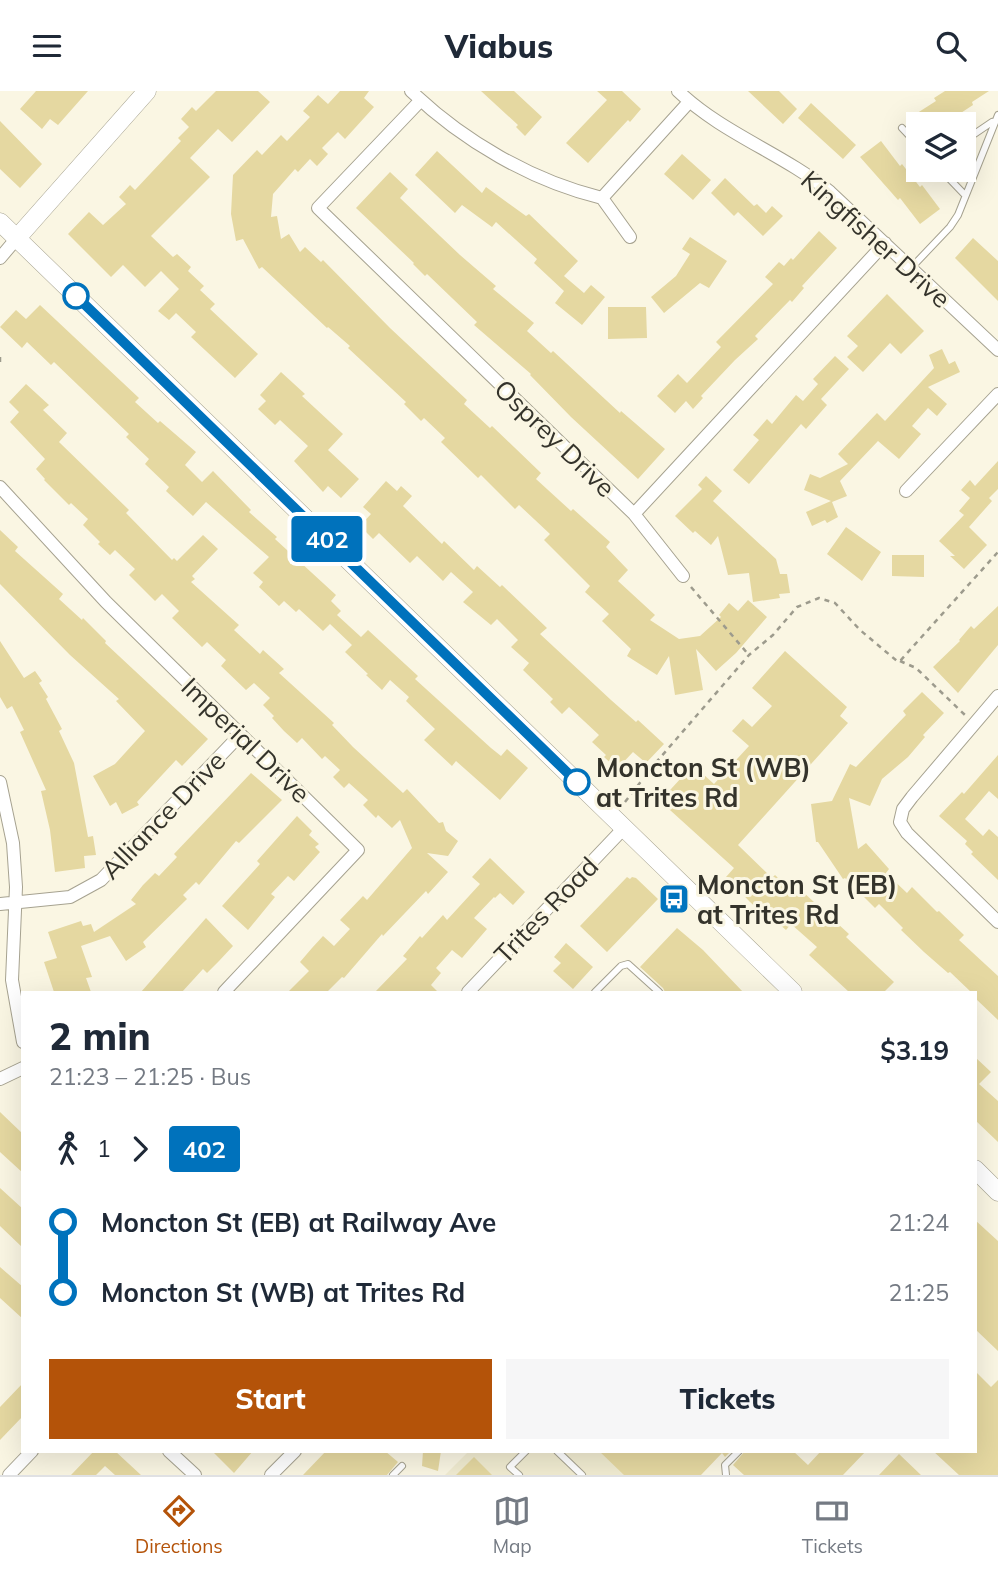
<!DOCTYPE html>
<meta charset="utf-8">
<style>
:root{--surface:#fff;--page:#f6f6f7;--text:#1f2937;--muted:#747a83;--line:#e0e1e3;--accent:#b45309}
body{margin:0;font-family:Mulish,sans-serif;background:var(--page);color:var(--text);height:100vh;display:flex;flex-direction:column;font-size:26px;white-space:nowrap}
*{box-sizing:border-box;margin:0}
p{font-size:23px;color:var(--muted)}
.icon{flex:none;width:38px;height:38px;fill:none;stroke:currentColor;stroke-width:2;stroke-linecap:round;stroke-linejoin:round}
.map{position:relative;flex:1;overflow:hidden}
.sheet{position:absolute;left:21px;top:900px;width:956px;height:462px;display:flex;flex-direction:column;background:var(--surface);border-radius:0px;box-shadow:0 7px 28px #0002}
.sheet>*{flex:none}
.badge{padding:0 14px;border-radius:5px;font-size:24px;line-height:46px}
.tools{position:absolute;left:906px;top:21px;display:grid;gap:14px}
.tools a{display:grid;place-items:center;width:70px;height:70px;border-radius:0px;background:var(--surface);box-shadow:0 7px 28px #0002;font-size:35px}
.map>.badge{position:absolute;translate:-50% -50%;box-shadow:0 0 0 4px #fff}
.legs{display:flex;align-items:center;gap:10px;height:77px;padding:0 28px;font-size:23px}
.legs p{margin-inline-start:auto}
.overview{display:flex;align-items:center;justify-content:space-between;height:119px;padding:0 28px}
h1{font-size:38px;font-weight:800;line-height:52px}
.action{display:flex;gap:14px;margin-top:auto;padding:14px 28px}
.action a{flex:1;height:80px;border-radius:0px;background:var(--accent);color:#fff;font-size:28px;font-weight:800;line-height:80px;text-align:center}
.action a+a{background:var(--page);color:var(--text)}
ul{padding:0 28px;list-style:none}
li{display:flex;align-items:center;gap:24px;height:70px;font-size:26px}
li i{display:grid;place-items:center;width:10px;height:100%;margin:0 9px;background:currentColor}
li i::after{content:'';width:18px;height:18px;margin:-9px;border:5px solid;border-radius:50%;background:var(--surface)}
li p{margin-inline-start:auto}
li:first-child i{background:linear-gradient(#0000 50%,currentColor 0)}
li:last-child i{background:linear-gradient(currentColor 50%,#0000 0)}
header{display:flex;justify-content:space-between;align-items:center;height:91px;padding:0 28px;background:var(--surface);font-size:32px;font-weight:800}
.dock{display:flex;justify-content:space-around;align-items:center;height:98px;border-top:2px solid var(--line);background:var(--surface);font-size:19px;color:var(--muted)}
.dock a{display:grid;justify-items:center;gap:4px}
.dock .selected{color:var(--accent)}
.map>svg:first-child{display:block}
</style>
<header><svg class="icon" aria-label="menu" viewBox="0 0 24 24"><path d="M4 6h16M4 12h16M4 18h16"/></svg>Viabus<svg class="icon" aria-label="search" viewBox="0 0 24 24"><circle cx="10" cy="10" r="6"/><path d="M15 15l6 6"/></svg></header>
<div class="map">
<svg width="998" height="1384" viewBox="0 0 998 1384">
<rect width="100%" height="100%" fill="#faf6e3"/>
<path fill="#f1ecd1" d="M469 1360H669L695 1384H445Z"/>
<path fill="#e5d8a1" d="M36 0H88L58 34 50 28 42 38 20 18Z
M216 0H258L270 11 232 51 218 38 190 67 210 86 151 145 173 166 177 163 191 176 188 180 204 195 200 199 215 213 210 218 258 263 235 287 191 246 196 241 176 222 169 229 158 220 179 198 161 180 145 196 123 174 111 186 68 143 89 121 103 134 126 113 119 106 130 94 135 99 181 50 178 47 189 36 181 28 192 16 196 20Z
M340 0H369L364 7 374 16 345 48 338 41 322 57 328 63 317 75 310 68 298 81 295 78 273 103 271 126 277 125 281 148 289 143 300 161 305 156 321 171 323 169 390 237 467 309 464 313 490 337 492 335 541 382 536 388 571 420 573 418 610 451 606 456 628 479 618 490 655 524 650 529 679 548 700 545 721 526 719 524 729 512 738 520 748 509 767 526 736 562 716 580 696 558 703 599 675 604 669 565 657 584 627 565 631 558 602 530 609 523 585 501 590 495 544 449 550 443 519 414 515 418 481 384 478 387 441 351 445 347 424 327 421 330 404 313 406 311 348 257 350 255 328 236 327 237 262 176 259 178 243 148 236 150 231 123 233 84 257 59 262 64 281 44 287 50 310 26 303 20 318 4 328 13Z
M481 0H514L542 26 525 45 516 36 518 34Z
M597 0H622L641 18 630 31 628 29 588 72 566 52 607 9Z
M748 0H779L797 18 783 33Z
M945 0H989L972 11 973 14 944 33H916L911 26 936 10 934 7Z
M811 12 856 54 843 68 798 27Z
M0 30 42 73 20 97 0 78Z
M881 50 900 75 902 73 920 96 922 94 940 118 920 133 900 107 898 109 860 66Z
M437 60 482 102 486 96 526 125 529 123 578 170 564 185 584 202 591 194 605 206 582 234 555 212 564 200 534 172 537 168 496 131 492 136 462 114 455 122 415 84Z
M682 63 711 89 693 109 664 83Z
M390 81 408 98 400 107 460 164 496 195 493 198 534 232 527 240 551 262 553 260 620 322 621 320 665 358 638 388 571 326 530 284 531 283 474 234 477 231 427 183 425 185 413 173 414 172 356 117Z
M725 87 754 115 757 113 766 122 772 115 783 125 763 145 738 121 734 125 711 102Z
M819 140 837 157 802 195 804 197 792 211 790 209 755 245 758 248 735 269 701 305 703 307 693 318 686 310 675 322 657 305 678 283 687 292 721 256 716 251 773 193 765 186 779 171 784 175 791 167 793 169Z
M690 146 727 170 709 197 700 192 664 222 651 206 676 185 690 163 682 158Z
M973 147 998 170V210L955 167Z
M887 203 924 240 901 263 890 252 863 281 847 266 858 255 847 245Z
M40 214 139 307 135 311 158 332 160 330 196 361 185 374 202 391 213 380 251 419 249 421 277 446 275 448 336 504 331 510 341 520 337 524 361 546 368 539 418 585 415 588 491 657 501 665 507 658 528 677 500 709 456 670 452 675 424 649 435 638 406 610 409 606 390 589 382 599 366 584 368 583 345 561 352 554 330 533 323 540 299 518 296 521 284 510 279 515 259 496 263 491 253 482 269 466 206 411 193 425 166 400 169 396 145 373 149 368 126 346 129 343 54 271 51 274 27 251 22 257 0 236 16 219 26 228Z
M608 216H646L647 247 608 248Z
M942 258 949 273 955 270 960 281 928 296 947 313 937 325 928 317 912 335 921 343 899 368 878 350 840 390 847 405 832 411 838 426 827 432 825 429 812 435 806 421 831 410 804 399 810 383 820 387 848 373 838 363 877 322 885 330 934 277 929 264Z
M835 265 849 278 821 308 827 314 806 338 801 333 749 393 733 379 759 349 753 344 767 328 772 333 796 304 803 310 818 293 813 288Z
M281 281 305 303 302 305 343 343 328 359 359 388 341 407 328 395 323 401 294 370 308 355 280 329 275 334 258 318 266 310 260 304Z
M26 293 49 314 43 319 67 342 59 351 129 419 126 422 172 469 174 467 177 470 203 444 218 458 192 485 195 488 191 491 239 534 234 539 260 563 263 559 284 578 279 582 334 632 332 634 353 656 403 702 407 698 439 732 443 731 446 740 458 750 448 765 427 762 448 781 428 803 426 800 383 845 382 843 344 887 342 886 327 901H288L309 880 300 871 312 857 323 845 334 855 350 838 340 829 363 805 367 809 412 757 400 729 392 737 378 724 376 727 363 714 368 709 349 692 344 697 333 686 340 679 325 665 322 668 302 647 297 652 284 640 272 627 274 625 263 614 270 607 254 592 246 599 221 575 226 569 207 551 202 556 172 527 179 520 162 503 155 510 129 484 135 478 115 459 110 464 98 453 100 451 83 434 88 428 71 412 69 414 44 389 45 388 36 378 45 368 10 331 19 321 9 311Z
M998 370V398L989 407 992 410 969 436 987 454 964 478 950 465H955L939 450 964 424 959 420 970 407 961 399 970 389 975 395Z
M706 385 722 400 713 410 776 468 780 483H787L790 502 779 503 780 507 753 511 749 482 728 484 718 445 711 454 695 440 693 442 675 425 702 398 698 394Z
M386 390 397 400 401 395 412 405 403 415 442 453 444 450 474 479 477 475 500 496 502 494 547 537 540 543 611 609 636 631 638 629 664 653 646 672 633 661 617 678 604 666 606 664 592 651 599 644 569 616 562 623 550 611 553 608 523 579 529 572 511 556 518 549 497 528 491 534 463 511 473 501 451 481 443 490 417 465 410 472 379 442 373 448 360 435 371 423 363 416Z
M846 436 881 461 862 490 827 463Z
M0 439 18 456 15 460 63 503 59 508 82 529 83 527 106 550 105 552 208 648 182 675 176 669 137 711 139 714 122 723 116 711 110 715 93 685 115 673 145 640 116 610 119 608 70 564 0 493Z
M892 464H924V486L892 485Z
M998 515V554L958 602 933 576 960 550 959 549 971 535 974 538Z
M0 550 24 587 35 580 42 590 39 592 48 606 46 608 62 638 59 640 74 672 88 746 93 745 96 764 84 765 85 777 55 781 50 739 41 700 46 699 20 641 24 639 12 615 7 618 0 606Z
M785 560 847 616 840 625 848 632 738 754 772 787 775 784 799 806 803 801 849 843 846 846 894 891 884 901H849L809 864 817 856 791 833 786 839 772 827 770 829 750 811 726 786 734 777 660 710 693 674 714 693 749 655 732 640 743 628 752 636 772 615 752 597Z
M922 601 944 622 923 644 925 646 908 666 882 688 870 715 849 707 858 758 866 752 889 778 886 782 907 802 912 796 937 821 939 820 964 844 959 849 998 885V929L975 907V901H971L950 881 948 882 924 861 901 839 903 837 879 813 875 817 845 787 843 788 818 751H816L811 713 832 710 850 673 856 676 906 624 903 620Z
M998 664V708L989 700 965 728 983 745 989 738 998 746V789L971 763 973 761 965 753 967 750 939 725 962 701 964 703Z
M251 682 282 709 239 752 236 750 199 794 196 791 183 804 187 808 143 851 146 856 126 870 110 845 81 855 92 886 86 887 91 901H54L44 871 57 867 48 841 81 830 83 835 91 833 94 841 136 813 131 809 143 794 155 782 159 785 177 766 174 763Z
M297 725 312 740 309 744 319 753 315 756 320 761 294 790 288 785 271 803 275 806 248 839 222 815 260 773 257 770Z
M490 767 525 801 513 814 500 802 495 807 494 806 474 827 487 838 462 867 452 859 436 877 441 882 431 894 438 901H375L407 868 403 865 420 845 422 847 443 824 447 829 480 793 472 786Z
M627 786 630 788 632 786 636 787 658 808 607 861 580 835Z
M206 827 233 855 219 870 207 882 203 878 182 901H141Z
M677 837 703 859 743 901H665L663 897 640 876Z
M566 852 593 876 573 898 553 880 561 872 554 866Z
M975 966 991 981 979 993 998 1010V1051L975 1029Z
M0 1021 23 1043V1082L0 1061Z
M0 1097 23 1118V1157L0 1135Z
M975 1129 998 1150V1260L975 1238Z
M0 1176 23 1196V1228L0 1207Z
M975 1280 991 1296 998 1289V1384H959L933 1360H975Z
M23 1292V1325L0 1349V1316Z
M94 1360H115L141 1384H115L105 1375 96 1384H71Z
M212 1360H253L234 1382Z
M326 1360H385L398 1371 387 1384H303Z
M423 1360H441L438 1380 422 1375Z
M599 1360H731L725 1366 722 1362 701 1384H624Z
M745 1360H793L808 1374 821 1360H866L843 1384H744L733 1374Z
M899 1363 921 1384H879Z
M474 1366 492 1384H456Z"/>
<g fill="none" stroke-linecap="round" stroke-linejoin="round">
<g stroke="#a6a290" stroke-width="8">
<path id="lane" d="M902 37 919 55
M964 50 992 31
M941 79 964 103
M912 176 950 136 958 124 998 24
M595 901 621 875 628 873 659 901
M557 1360 582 1384
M393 1384 402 1375
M519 1384 510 1376 526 1360
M726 1384 725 1374 739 1360"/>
</g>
<g stroke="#a6a290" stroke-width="14">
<path id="street" d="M411 0C463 50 532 90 602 107L689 11
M678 0C723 43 782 62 830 101L998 259
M421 9 318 117 634 423 683 485
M602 107 630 146
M0 167 17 147
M0 396 106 511 358 759 224 901
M906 400 998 303
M634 423 885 152
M998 605 912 706 903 718 900 731 907 742 998 831
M0 691 13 752 16 796 12 889 23 951
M0 813 70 806 101 789 240 644
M468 901 624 737
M0 988 23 977
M169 1360 195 1384
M9 1384 32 1360
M271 1384 295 1360"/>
</g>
<g stroke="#a6a290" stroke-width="19">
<path id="secondary" d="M0 131 793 901
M17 147 147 0
M975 1078 998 1101"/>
</g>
<path stroke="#9d9b8d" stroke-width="2.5" stroke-dasharray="5 5" stroke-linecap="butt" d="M0 266V272
M691 496 748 563
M900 570 916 577 965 624
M625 711 653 675 749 564 773 544 797 516 819 507 835 512 860 539 897 570H900L998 461"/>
<use href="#lane" stroke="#fff" stroke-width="6"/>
<use href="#street" stroke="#fff" stroke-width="12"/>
<use href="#secondary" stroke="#fff" stroke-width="18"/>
</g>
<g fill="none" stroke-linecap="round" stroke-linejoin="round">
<g stroke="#fff" stroke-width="16">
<path id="line-1" d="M76 205 577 691"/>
</g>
<use href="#line-1" stroke="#0072bc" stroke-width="10"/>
</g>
<defs>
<g id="bus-square" transform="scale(1.575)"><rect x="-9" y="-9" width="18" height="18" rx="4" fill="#0074be" stroke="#faf6e3"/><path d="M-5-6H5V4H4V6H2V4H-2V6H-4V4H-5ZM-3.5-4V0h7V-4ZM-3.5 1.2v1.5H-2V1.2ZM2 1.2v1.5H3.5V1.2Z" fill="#fff"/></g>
</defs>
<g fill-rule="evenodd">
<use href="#bus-square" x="674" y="808"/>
</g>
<g fill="#fff" stroke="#0072bc" stroke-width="3.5">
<circle cx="76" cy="205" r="12"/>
<circle cx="577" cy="691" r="12"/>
</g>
<g text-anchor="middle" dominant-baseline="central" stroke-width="6" stroke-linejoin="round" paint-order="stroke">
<g font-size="26" fill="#34332b" stroke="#faf6e3">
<text transform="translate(876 148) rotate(42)">Kingfisher Drive</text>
<text transform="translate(555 347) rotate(44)">Osprey Drive</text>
<text transform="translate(246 649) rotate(44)">Imperial Drive</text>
<text transform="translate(163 724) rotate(-46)">Alliance Drive</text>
<text transform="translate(546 819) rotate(-46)">Trites Road</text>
</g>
<g font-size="26" font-weight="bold" fill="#34332b" stroke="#faf6e3" text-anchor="start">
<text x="596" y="676">Moncton St (WB)<tspan x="596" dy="30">at Trites Rd</tspan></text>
</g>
<g font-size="26" font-weight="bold" fill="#34332b" stroke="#faf6e3" text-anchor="start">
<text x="697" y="793">Moncton St (EB)<tspan x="697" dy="30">at Trites Rd</tspan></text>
</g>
</g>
</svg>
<div class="tools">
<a><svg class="icon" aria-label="layers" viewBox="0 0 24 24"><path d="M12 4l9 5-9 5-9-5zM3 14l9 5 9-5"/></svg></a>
</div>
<b class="badge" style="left:327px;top:448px;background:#0072bc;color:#fff">402</b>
<section class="sheet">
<div class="overview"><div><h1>2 min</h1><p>21:23 – 21:25 · Bus</p></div><b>$3.19</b></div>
<div class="legs"><svg class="icon" aria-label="walk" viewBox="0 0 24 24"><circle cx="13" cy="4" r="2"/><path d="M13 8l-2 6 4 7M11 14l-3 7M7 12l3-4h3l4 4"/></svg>1<svg class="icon" aria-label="forward" viewBox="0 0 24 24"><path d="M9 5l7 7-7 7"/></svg><b class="badge" style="background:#0072bc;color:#fff">402</b></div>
<ul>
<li><i style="color:#0072bc"></i><b>Moncton St (EB) at Railway Ave</b><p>21:24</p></li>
<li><i style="color:#0072bc"></i><b>Moncton St (WB) at Trites Rd</b><p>21:25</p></li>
</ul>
<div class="action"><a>Start</a><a>Tickets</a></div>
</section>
</div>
<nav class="dock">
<a class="selected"><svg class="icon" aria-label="directions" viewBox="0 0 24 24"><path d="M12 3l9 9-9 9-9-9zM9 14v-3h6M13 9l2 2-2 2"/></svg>Directions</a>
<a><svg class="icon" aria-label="map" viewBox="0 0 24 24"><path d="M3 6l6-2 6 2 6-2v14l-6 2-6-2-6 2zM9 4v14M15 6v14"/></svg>Map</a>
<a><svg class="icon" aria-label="tickets" viewBox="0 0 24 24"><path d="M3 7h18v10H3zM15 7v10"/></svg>Tickets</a>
</nav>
